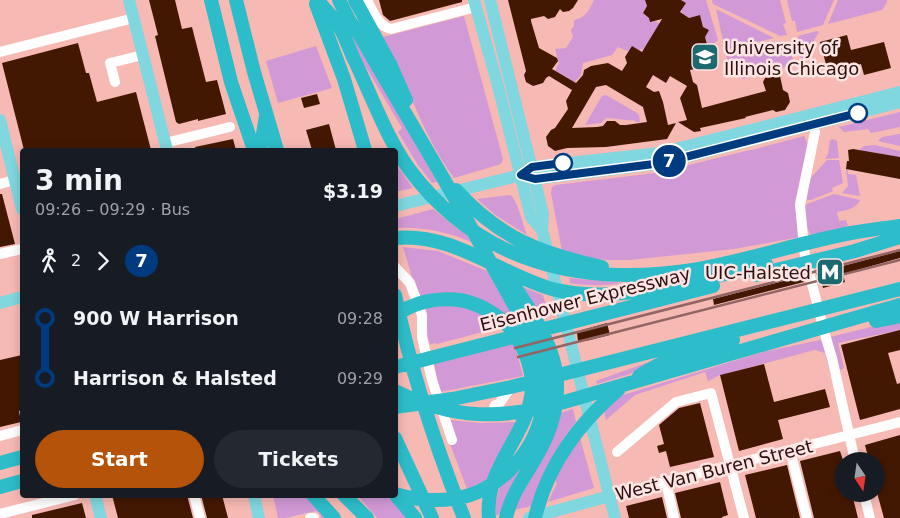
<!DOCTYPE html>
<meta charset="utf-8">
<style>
:root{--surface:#171b24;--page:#242831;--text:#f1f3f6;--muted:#9ea1a6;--accent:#b45309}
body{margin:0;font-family:"DejaVu Sans",sans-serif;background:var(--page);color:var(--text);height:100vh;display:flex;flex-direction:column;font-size:19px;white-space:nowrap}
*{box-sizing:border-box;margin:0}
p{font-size:16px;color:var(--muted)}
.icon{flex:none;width:28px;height:28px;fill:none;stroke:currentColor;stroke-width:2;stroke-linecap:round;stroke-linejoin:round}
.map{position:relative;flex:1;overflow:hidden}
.sheet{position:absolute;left:20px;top:148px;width:378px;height:350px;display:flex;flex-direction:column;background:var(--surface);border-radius:5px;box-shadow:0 2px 12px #0003}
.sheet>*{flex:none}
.badge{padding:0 10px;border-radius:16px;font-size:18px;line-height:32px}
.needle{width:32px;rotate:167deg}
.fabs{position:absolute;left:835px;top:452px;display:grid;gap:10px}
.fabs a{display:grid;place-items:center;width:50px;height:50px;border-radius:50%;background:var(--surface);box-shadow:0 2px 12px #0003;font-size:25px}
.map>.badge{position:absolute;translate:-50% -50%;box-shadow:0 0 0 2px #fff}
.legs{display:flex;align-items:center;gap:8px;height:55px;padding:0 15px;font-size:16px}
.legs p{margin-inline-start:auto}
.overview{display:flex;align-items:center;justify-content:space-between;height:85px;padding:0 15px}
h1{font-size:28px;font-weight:700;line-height:38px}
.primary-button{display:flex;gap:10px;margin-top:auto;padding:10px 15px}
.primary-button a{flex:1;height:58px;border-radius:30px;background:var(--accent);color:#fff;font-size:20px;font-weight:700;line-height:58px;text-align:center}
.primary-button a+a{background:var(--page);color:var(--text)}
ul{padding:0 15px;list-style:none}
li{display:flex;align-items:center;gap:18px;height:60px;font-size:19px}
li i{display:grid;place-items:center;width:8px;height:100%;margin:0 6px;background:currentColor}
li i::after{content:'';width:12px;height:12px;margin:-6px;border:4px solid;border-radius:50%;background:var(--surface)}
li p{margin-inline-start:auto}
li:first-child i{background:linear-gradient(#0000 50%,currentColor 0)}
li:last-child i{background:linear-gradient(currentColor 50%,#0000 0)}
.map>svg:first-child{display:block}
</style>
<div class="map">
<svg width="900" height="518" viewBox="0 0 900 518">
<rect width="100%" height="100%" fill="#f7b9b4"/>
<path fill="#d199d5" d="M594 0H645L647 6 643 13 660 24V26L657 27 645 48 639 50 631 46 632 50 627 51 618 47 612 55 583 63 581 75 575 82 555 71 559 63 555 49 566 48 573 37 571 30 574 26V20C586 18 589 10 594 0Z
M681 0H706L718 40 708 48 705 37 709 30 703 27 700 15 689 18 683 14 681 9 686 3Z
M712 0H780L786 23 783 24 787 35 780 36 713 4Z
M787 0H834L823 25 797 32 795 21H792Z
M838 0H887V2L882 10 828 24Z
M716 9 774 38 725 50Z
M464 16 503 159 501 164 498 165 454 178C422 135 408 83 383 37Z
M348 29H350L437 182 432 183 418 165 398 132 402 128 363 62Z
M817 31 819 32 803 59 801 58 799 50 802 49 798 36Z
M779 41 789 45 793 61 781 69 742 79 741 75 732 76 726 54Z
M316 46 332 88 278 103 266 61Z
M606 95 637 113 639 115 640 122H636L634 120C624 121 616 118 606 118L601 123 585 125 602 96Z
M900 112V127L871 133 868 129 844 132 839 127Z
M900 134V146L878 141 882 137Z
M804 136 808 145 795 201 800 237 734 249 630 260H607L589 258 562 251 551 193 552 187 555 185 656 173 750 150H752Z
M833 139 837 141 839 158 825 159 828 154 830 140Z
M875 145 900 151V157L859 150 864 146Z
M827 160H839L843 183 832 188 833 191 811 200H807L808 181Z
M395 163 413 188 395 192Z
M846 169 848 170V174L856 175 860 196 842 193 848 186Z
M834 194 860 200C856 209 847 210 837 212L839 221 846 220 848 226 821 233 810 234 807 227 805 207 807 204Z
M510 195C517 198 523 225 527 235L494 214 477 199Z
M433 209 455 227 467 235 471 242C448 232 424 227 398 228L396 219Z
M403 247 438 251 487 271 516 322 513 323 508 318 418 297Z
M569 278 623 283C605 286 588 286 570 283Z
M520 286 543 295 548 312 539 314Z
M457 305 480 312 501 327 437 344 436 343 430 344C425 333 429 319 425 307Z
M900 320V330L838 343 844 368 840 370 841 377 830 337Z
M820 340 822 341 829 359 833 384 825 353 815 350 720 375 708 381 705 372 635 395 606 420 604 411 620 396 763 352Z
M514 342 523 376 440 392 434 363Z
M646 363V364L630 374 597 384 596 381Z
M573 409 576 422C555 447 543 475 532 506L514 510 552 439 560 413Z
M450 420 480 423 517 422 490 478 467 489 449 441Z
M546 426 503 505 500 514 496 515V502L500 485Z
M580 438 594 488 548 502 557 483 555 480 569 454Z
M273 495H305L327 518H321L320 514 316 511 285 518H278Z
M357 495H377L392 499 408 518H377Z"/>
<path fill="#431803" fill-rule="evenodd" d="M149 0H175L182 29 192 27 206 82 217 80 226 114 198 121V119L179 124 176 122 155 36 158 35Z
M379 0H462V2L390 21 383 15Z
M508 0H578L573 8 569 11 563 12 560 9 555 17 548 19 544 16 531 19V21L539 48 557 58 558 61 552 69 576 83 583 75 584 70 591 66 608 63 622 71 627 63 625 57 632 46 642 52 662 19 650 22 649 18 643 13 647 6 645 0H681L686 3 680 12 689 18 700 15 703 27 709 30 705 37 708 48 699 51 702 62 698 68 690 70 693 82 697 85 702 108 766 91 763 82 765 78 780 76 783 90 788 93 790 102 785 110 776 112 773 110 745 117 746 118 700 128 701 131 694 132 678 122 687 120 680 98 687 86 670 76 666 83 653 75 646 87 654 92 659 91 663 102 668 125 676 123 667 139 606 147 567 148 555 151 548 146 546 137 551 130 555 128 568 109 566 101 572 90 549 76 546 78 543 83 533 86 526 82 524 75 526 71ZM606 85 643 107 647 122 626 125H620L615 121H607L603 126 597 127 572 128 596 87Z
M847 35 851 50 884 42 891 68 864 75 861 64 847 67 848 72 836 75 834 67 827 68 820 42Z
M78 43 86 73H89L97 102 136 92 151 150H24L2 63Z
M317 94 320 104 304 108 301 98Z
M329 124 336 150H312L306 130Z
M233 139 236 150H196L195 147Z
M853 149 900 157V179L846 169 847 161H849L848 150Z
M0 194H2L15 244 0 247Z
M900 251V258L843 274 845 282 823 288 821 278 818 279 816 273Z
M803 276 804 282 714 305 713 299Z
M607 323 610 335 586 341 585 339 578 341 577 333 583 331 582 330Z
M900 330V350L888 353 897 384 900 383V409L860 420 841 345Z
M22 355V410L19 411 21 422 0 427V360Z
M764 364 774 402 825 389 830 407 778 420 783 439 739 451 720 375Z
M700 403 714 457 670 467 666 451 659 453 657 446 664 444 659 425 679 408Z
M900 435V518H884L876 489V461H869L865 445Z
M840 451 844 463V494H852L858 518H814L800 461Z
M787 465 800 518H756L745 475Z
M720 482 728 515 722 517V518H681L675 493Z
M112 495H187L193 518H118Z
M201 495H222L228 518H207Z
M662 497 667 518H629L626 506Z
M82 503 86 518H32V515Z"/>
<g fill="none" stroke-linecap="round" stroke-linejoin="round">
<path stroke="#fff" stroke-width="10" d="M367 0C373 11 378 26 391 29L476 7
M0 52 134 18
M115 82 110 63 143 55
M815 132 800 205 805 257 826 338 832 358 855 461
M165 143 230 127
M0 184 15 180
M0 254 22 249
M395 267 410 283 422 315V337L432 380 452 440
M485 416 493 411 495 405 499 404 511 387
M0 436 22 430
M790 450 807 518
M617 452 676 402 711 393 744 518
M666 482 674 518
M864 494 870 518
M194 495 200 518
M610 496 900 422
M0 514 75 495
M310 518H314"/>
<path stroke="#81d7df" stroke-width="12" d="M129 0 167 150
M474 0 498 86 531 217 542 230
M490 0 543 214 542 230 615 518
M0 120 22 209
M528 177 535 179 662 163 900 102
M395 206 521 175 532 167 660 153 900 92
M0 303 22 297
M95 495 101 518
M254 495 259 518
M529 518 610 496"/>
<path stroke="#2dbdca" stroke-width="14" d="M211 0 231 82 254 150
M236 0 254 72 277 150
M317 0C324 8 331 15 337 23 344 33 348 46 353 57 371 94 385 135 409 169 479 263 581 287 693 270 746 261 798 243 851 233 867 230 884 228 900 226
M339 0 349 20 359 34 453 195 528 330C554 378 549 432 509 471 498 481 485 490 470 495 445 503 420 501 395 494
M355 0 390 64 406 100
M316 4 344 79 365 150
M262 150 261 146 266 116
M456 190C499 238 541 254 602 267
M395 238C453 232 499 274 552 289 614 306 704 279 766 264
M505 272C545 332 579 377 540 450 528 473 511 493 506 518
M756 275 855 251 900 237
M395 295C411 371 435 445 464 518
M395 316C413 302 437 297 460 300 481 304 504 317 516 336 566 416 482 449 489 518
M876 321 900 316
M395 367 713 286
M639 376C667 357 700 349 733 340
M395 391C454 420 502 420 564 402L900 305
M395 407 452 399 511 387 900 289
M395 438 432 518
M0 463 22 457
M0 487 22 481
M395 494 415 518
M313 495 334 518
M344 495 367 518
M535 518C547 466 579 423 619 389"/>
<path stroke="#926562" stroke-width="2.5" d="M515 348 900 250
M518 357 900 260"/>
</g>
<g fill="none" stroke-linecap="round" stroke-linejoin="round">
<g stroke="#fff" stroke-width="11">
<path id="line-1" d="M563 163 532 167 521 175 535 179 662 163 858 113"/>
</g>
<use href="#line-1" stroke="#003b80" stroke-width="8"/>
</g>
<defs>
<g id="university-square" transform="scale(1.4375)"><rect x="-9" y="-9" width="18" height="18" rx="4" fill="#1d6970" stroke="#fee5e3"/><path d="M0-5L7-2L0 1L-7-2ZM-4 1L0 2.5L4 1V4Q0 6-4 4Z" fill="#fff"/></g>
<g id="metro-square" transform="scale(1.4375)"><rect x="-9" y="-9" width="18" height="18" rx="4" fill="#1d6970" stroke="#fee5e3"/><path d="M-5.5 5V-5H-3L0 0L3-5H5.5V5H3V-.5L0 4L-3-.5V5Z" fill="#fff"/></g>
</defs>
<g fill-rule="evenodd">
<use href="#university-square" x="705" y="57"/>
<use href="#metro-square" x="830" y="272"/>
</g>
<g fill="#fff" stroke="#003b80" stroke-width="2.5">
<circle cx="858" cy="113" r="9"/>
<circle cx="563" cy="163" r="9"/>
</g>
<g text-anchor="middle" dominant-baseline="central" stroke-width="5" stroke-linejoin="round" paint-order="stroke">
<g font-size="18" fill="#2b100f" stroke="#fee5e3" text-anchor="start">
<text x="724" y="47">University of<tspan x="724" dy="21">Illinois Chicago</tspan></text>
<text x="811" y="272" text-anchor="end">UIC-Halsted</text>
</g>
<g font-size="18" fill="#2b100f" stroke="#fee5e3">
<text transform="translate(585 299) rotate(-14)">Eisenhower Expressway</text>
<text transform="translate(714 470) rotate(-14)">West Van Buren Street</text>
</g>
</g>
</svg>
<div class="fabs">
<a><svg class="needle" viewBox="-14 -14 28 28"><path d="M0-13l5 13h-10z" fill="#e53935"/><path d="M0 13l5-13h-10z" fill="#9ea1a6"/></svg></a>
</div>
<b class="badge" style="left:669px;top:161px;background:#003b80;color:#fff">7</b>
<section class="sheet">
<div class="overview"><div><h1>3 min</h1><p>09:26 – 09:29 · Bus</p></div><b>$3.19</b></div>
<div class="legs"><svg class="icon" aria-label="walk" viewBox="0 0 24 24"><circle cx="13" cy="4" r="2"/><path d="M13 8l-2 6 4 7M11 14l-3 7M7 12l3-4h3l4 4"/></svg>2<svg class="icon" aria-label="forward" viewBox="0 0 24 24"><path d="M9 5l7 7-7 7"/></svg><b class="badge" style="background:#003b80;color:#fff">7</b></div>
<ul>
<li><i style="color:#003b80"></i><b>900 W Harrison</b><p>09:28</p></li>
<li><i style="color:#003b80"></i><b>Harrison &amp; Halsted</b><p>09:29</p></li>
</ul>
<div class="primary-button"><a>Start</a><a>Tickets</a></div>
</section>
</div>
